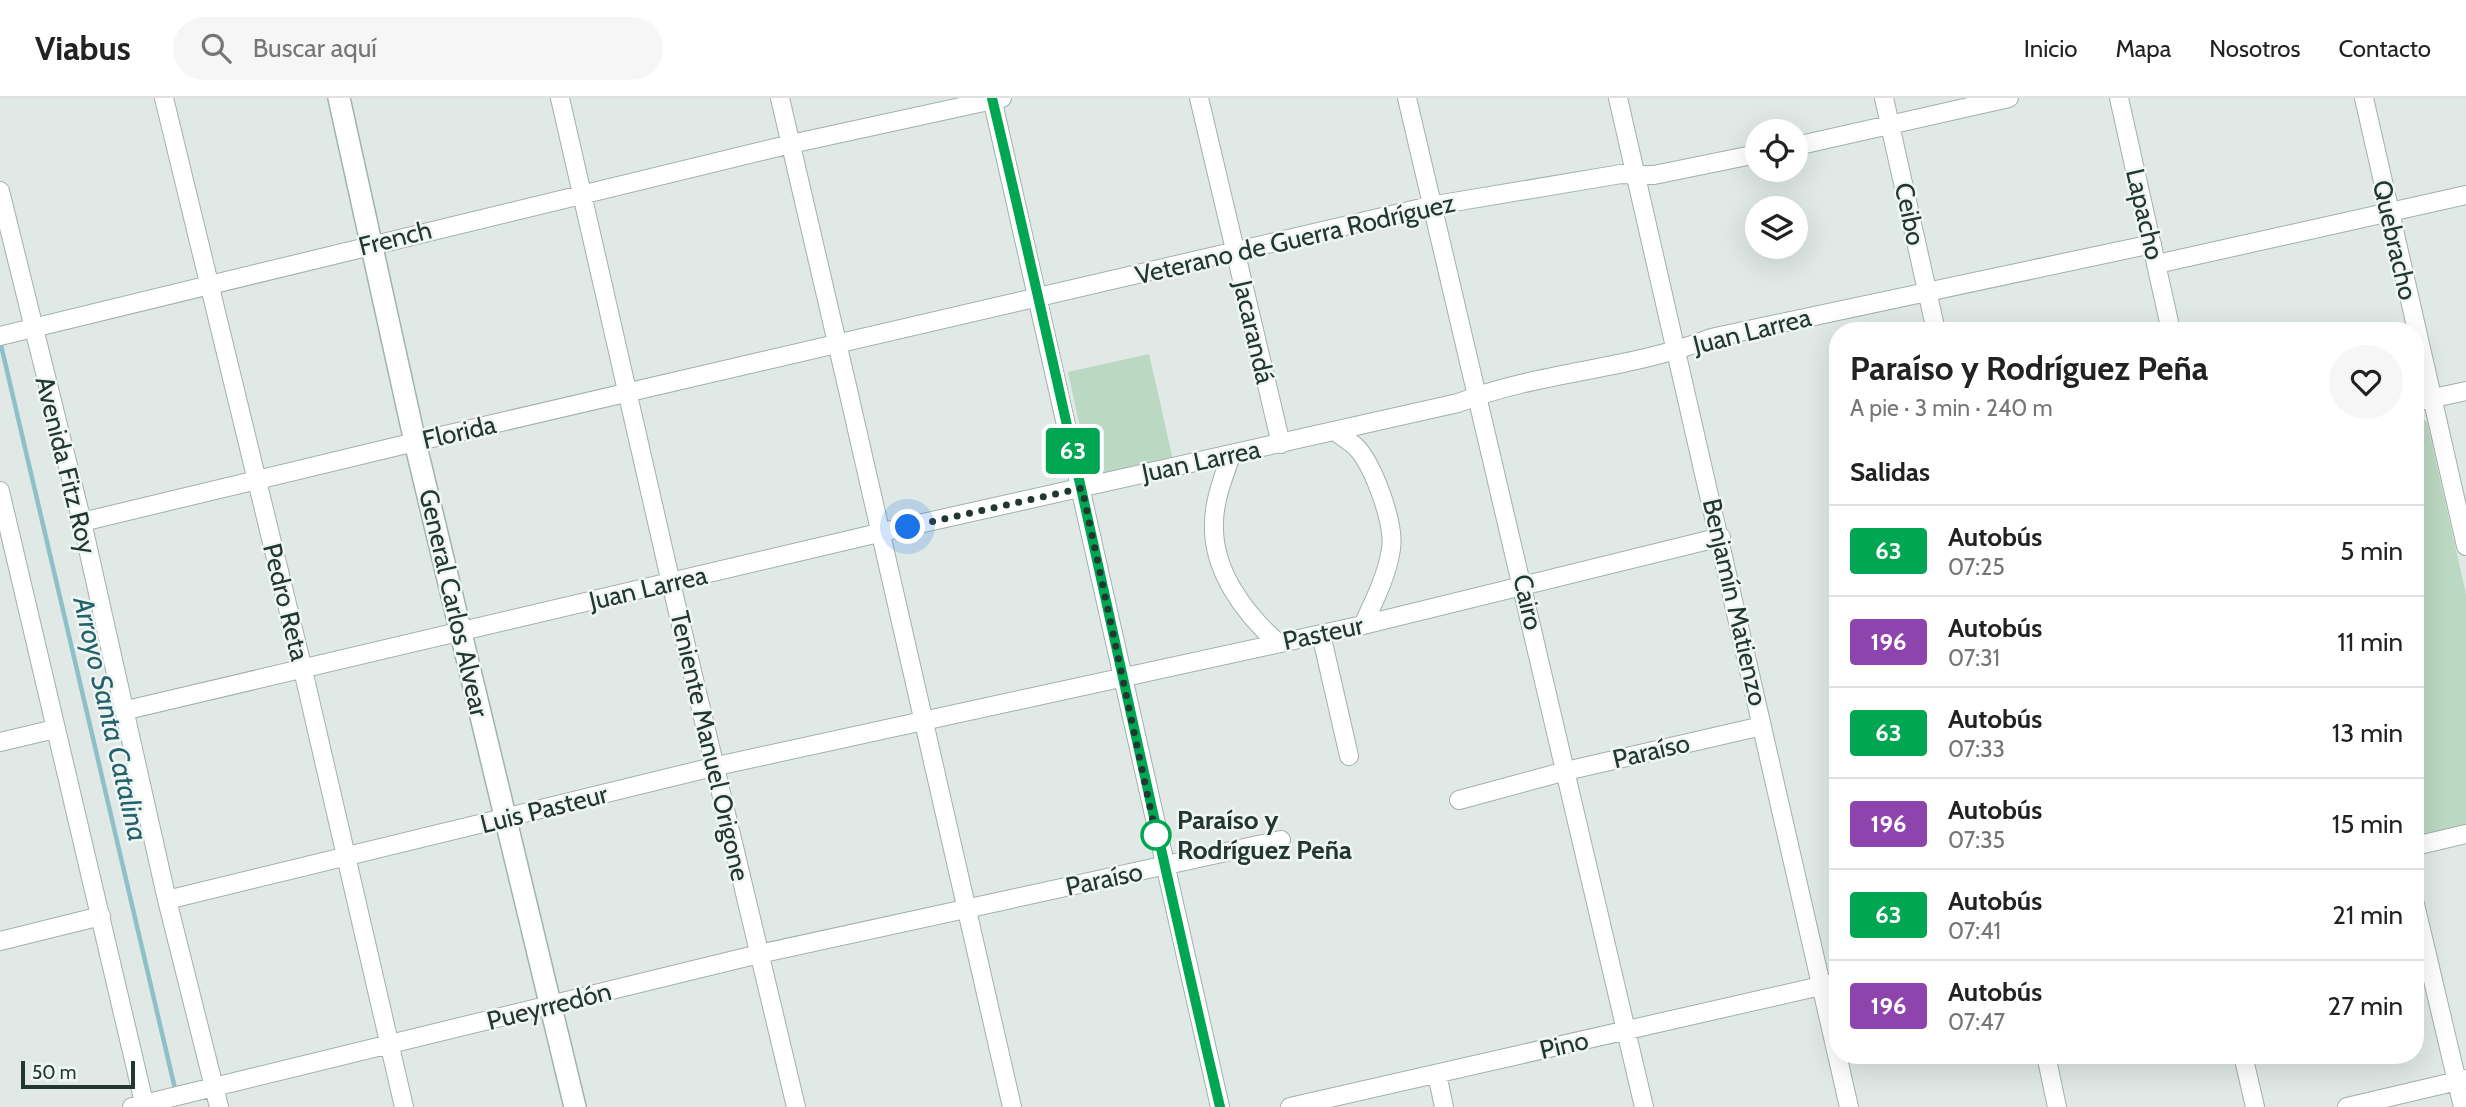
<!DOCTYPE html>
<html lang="es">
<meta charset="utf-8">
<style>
:root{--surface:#fff;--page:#f6f6f6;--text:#222;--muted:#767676;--line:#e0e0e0}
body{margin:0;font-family:Cabin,sans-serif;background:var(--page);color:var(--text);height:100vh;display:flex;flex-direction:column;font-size:26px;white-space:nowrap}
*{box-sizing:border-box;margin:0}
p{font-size:23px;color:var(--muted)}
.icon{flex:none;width:38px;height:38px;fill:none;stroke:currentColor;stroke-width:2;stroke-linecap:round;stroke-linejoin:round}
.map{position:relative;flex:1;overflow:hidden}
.side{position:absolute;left:1829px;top:224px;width:595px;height:742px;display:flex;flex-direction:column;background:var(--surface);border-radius:28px;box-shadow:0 7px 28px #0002}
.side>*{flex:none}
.badge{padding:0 14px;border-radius:5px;font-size:24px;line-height:46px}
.fabs{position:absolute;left:1745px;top:21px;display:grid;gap:14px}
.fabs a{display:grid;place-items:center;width:63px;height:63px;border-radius:50%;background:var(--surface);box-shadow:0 7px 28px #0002;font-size:35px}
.scale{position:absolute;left:21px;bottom:18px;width:114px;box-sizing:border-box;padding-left:7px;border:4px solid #223731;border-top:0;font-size:19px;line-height:24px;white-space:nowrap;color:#223731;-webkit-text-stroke:5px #f0f6f3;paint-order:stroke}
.you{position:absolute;width:35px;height:35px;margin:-18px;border:5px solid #fff;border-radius:50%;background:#1a73e8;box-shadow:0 0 0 10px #1a73e833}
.map>.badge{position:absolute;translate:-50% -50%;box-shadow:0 0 0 4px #fff}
h2{padding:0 21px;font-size:26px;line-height:63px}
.round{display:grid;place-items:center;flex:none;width:74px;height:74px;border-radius:37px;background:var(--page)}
.head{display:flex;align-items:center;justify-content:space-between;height:119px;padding:0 21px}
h1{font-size:33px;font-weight:800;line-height:52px}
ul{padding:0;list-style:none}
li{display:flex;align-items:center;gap:21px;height:91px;padding:0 21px;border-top:2px solid var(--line)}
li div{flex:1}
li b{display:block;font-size:26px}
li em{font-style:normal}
li .badge{min-width:77px;font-weight:700;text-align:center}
header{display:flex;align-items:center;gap:42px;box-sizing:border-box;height:98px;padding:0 35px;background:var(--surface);border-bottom:2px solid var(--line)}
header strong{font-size:33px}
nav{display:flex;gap:38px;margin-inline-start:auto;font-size:24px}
.search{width:490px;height:63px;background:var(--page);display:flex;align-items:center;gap:18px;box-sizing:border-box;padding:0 24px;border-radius:38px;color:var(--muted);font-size:26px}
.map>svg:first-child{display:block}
</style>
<header>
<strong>Viabus</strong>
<div class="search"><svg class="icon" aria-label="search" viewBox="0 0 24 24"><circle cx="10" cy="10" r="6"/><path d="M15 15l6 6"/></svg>Buscar aquí</div>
<nav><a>Inicio</a><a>Mapa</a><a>Nosotros</a><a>Contacto</a></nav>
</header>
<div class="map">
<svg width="2466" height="1009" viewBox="0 0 2466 1009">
<rect width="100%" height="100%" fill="#e0e9e5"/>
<path fill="#bbd8c2" d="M1149 256 1173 362 1091 380 1068 274Z
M2415 315 2427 324 2466 496V729L2415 740Z"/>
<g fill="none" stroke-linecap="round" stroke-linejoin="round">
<path stroke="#8dc0c9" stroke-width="4.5" d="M0 243 176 995"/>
<g stroke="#a3b0ab" stroke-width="20">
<path id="street" d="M164 0 303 572 404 1009
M560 0 671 485 796 1009
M780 0C859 336 935 673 1012 1009
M992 0C1069 336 1141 673 1220 1009
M1199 0 1281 346
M1407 0 1644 1009
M1618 0 1849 1009
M1884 0 1936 233
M2119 0 2171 233
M2364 0 2466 448
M1796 48 2009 0
M0 93 82 424 167 802 219 1009
M2157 166 2466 97
M0 238 791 46 1002 0
M2415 304 2466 293
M1335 333C1342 339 1351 344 1357 350 1374 369 1395 426 1391 451 1387 478 1374 503 1363 527
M1231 357C1224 378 1214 402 1214 425 1212 472 1244 515 1278 545
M0 393 145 1009
M82 424 415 344 1430 108 1621 76 1654 77 1757 56
M1321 536 1349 658
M127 612 883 434 1458 305C1540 273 1630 272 1711 240L2152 146
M0 644 55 631
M1459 702 1566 673 1762 628
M2415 748 2466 736
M167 802 717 668 1363 527 1721 439
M2415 806 2463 1009
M0 843 101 818
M2046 957 2057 1009
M2243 957 2255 1009
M1437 976 1444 1009
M132 1009 759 856 1281 742
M1290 1009 1838 884
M2347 1009 2466 981"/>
</g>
<g stroke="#a0b3ac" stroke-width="24">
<path id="secondary" d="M339 0 415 344 575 1009"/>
</g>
<use href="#street" stroke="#fff" stroke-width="18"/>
<use href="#secondary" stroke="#fff" stroke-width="21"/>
</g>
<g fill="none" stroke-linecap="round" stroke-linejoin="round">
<g stroke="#fff" stroke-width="16">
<path id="line" d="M992 0C1072 336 1141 673 1220 1009"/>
</g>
<use href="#line" stroke="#00a651" stroke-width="10"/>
<path stroke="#223731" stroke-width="7" stroke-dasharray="0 12.6" d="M908 429 1082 390 1156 737"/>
</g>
<circle fill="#fff" stroke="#00a651" stroke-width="3.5" cx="1156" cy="737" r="14"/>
<g text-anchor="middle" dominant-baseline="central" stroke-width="5" stroke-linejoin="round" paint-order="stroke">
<g font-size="26" fill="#223731" stroke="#f0f6f3">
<text transform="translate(1910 116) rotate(78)">Ceibo</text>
<text transform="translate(2145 116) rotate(77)">Lapacho</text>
<text transform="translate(395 140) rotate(-14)">French</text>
<text transform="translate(1295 141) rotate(-13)">Veterano de Guerra Rodríguez</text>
<text transform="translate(2395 142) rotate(77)">Quebracho</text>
<text transform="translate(1752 233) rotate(-14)">Juan Larrea</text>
<text transform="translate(1254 234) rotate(77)">Jacarandá</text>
<text transform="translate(459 334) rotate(-13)">Florida</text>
<text transform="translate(1201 363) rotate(-12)">Juan Larrea</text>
<text transform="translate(66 367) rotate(76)">Avenida Fitz Roy</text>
<text transform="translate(648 490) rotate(-13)">Juan Larrea</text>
<text transform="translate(286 504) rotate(76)">Pedro Reta</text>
<text transform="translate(1528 504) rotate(77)">Cairo</text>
<text transform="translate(1735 504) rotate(77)">Benjamín Matienzo</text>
<text transform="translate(454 505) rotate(77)">General Carlos Alvear</text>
<text transform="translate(1323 535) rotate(-12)">Pasteur</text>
<text transform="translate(710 648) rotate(77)">Teniente Manuel Origone</text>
<text transform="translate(1651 653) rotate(-13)">Paraíso</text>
<text transform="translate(544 711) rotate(-14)">Luis Pasteur</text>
<text transform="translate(1104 781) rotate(-12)">Paraíso</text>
<text transform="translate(549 908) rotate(-14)">Pueyrredón</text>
<text transform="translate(1564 947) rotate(-13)">Pino</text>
</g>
<g font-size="26" font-weight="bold" fill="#223731" stroke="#f0f6f3" text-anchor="start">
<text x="1177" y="722">Paraíso y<tspan x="1177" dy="30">Rodríguez Peña</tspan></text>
</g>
<g font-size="28" font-style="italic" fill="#23616c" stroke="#f0f6f3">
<text transform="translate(111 621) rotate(77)">Arroyo Santa Catalina</text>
</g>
</g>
</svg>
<div class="fabs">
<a><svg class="icon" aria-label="locate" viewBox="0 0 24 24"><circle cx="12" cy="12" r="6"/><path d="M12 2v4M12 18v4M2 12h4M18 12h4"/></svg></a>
<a><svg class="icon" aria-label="layers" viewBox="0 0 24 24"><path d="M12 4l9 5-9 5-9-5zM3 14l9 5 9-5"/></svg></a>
</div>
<div class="scale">50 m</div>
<div class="you" style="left:908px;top:429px"></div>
<b class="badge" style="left:1073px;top:353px;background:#00a651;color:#fff">63</b>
<section class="side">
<div class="head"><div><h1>Paraíso y Rodríguez Peña</h1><p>A pie · 3 min · 240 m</p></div><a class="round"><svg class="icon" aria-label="heart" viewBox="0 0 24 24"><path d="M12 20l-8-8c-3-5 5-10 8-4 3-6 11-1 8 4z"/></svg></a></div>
<h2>Salidas</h2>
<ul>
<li><span class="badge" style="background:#00a651;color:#fff">63</span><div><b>Autobús</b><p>07:25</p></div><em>5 min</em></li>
<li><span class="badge" style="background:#8e44ad;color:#fff">196</span><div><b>Autobús</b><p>07:31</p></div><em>11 min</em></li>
<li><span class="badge" style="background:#00a651;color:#fff">63</span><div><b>Autobús</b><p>07:33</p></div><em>13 min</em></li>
<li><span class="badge" style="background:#8e44ad;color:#fff">196</span><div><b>Autobús</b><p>07:35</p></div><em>15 min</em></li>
<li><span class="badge" style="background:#00a651;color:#fff">63</span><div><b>Autobús</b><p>07:41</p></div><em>21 min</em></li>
<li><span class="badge" style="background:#8e44ad;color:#fff">196</span><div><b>Autobús</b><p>07:47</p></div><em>27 min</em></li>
</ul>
</section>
</div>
